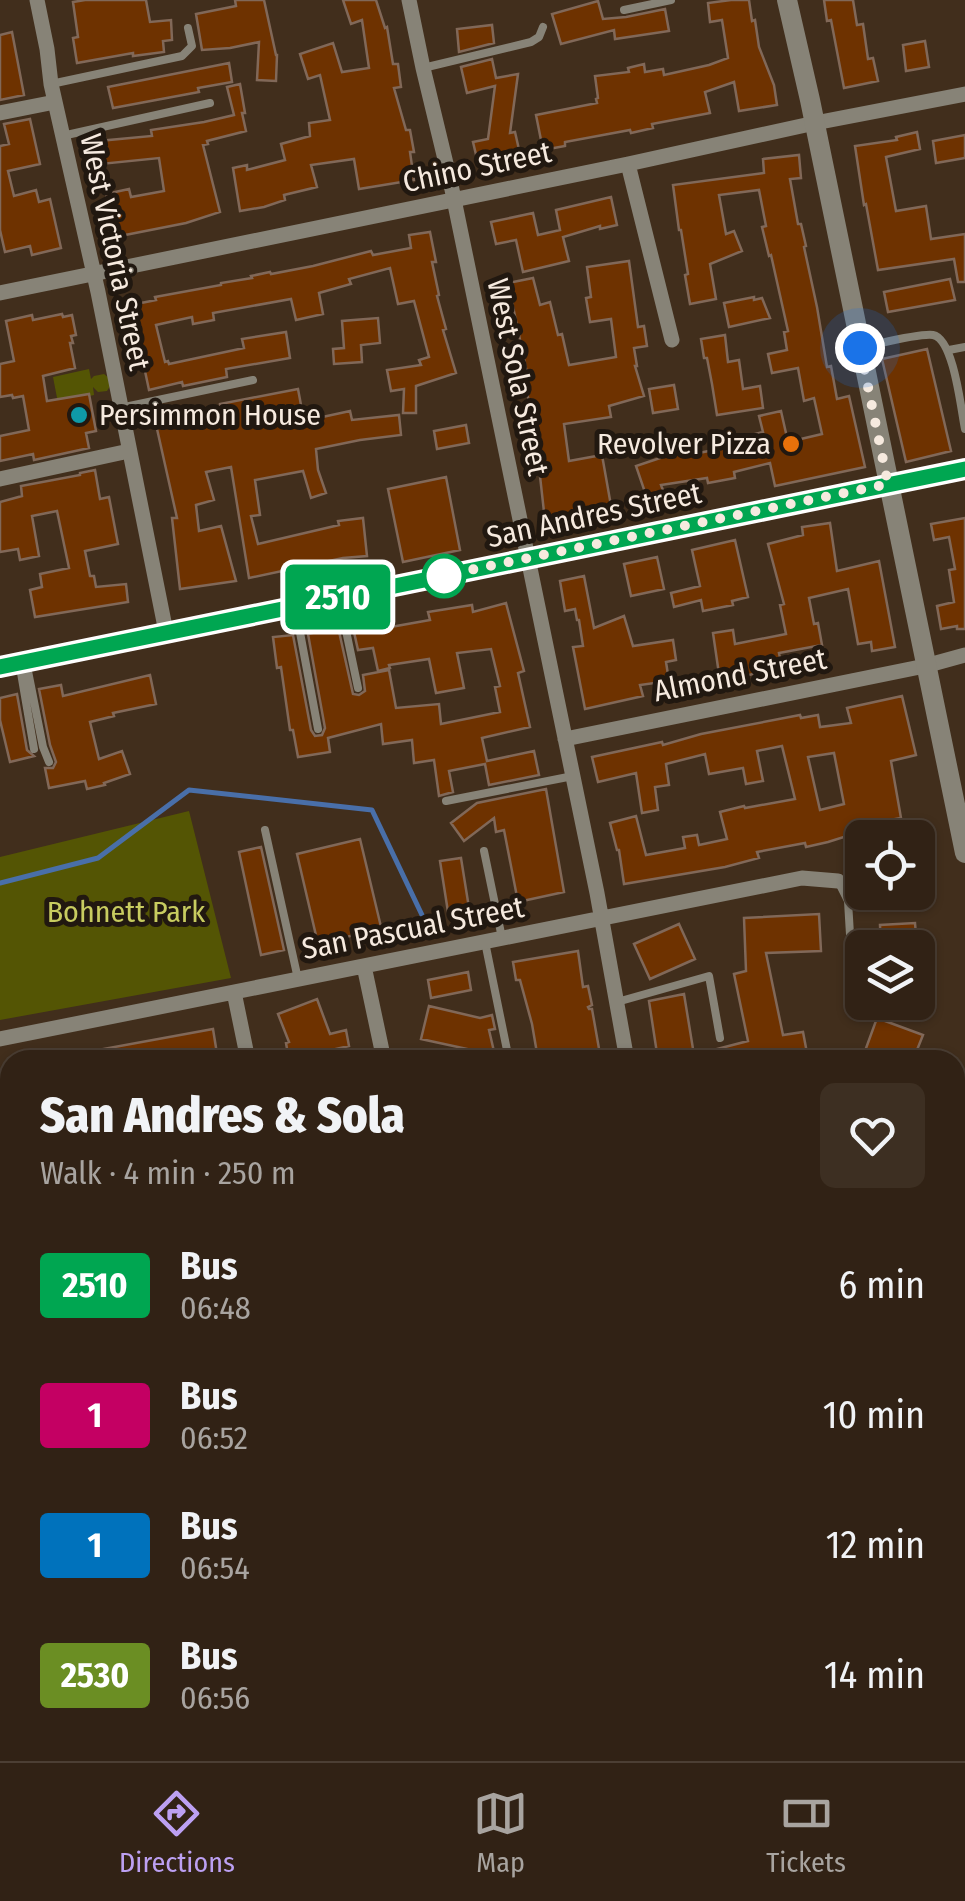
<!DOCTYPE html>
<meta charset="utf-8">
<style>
:root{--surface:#312215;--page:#3d2f22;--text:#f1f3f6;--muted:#a8a4a0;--line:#4c3f34;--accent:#bca0f2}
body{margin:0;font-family:"Fira Sans Condensed",sans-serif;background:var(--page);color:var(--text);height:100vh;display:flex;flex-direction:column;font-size:38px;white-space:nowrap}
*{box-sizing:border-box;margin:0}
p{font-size:32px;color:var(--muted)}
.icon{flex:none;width:55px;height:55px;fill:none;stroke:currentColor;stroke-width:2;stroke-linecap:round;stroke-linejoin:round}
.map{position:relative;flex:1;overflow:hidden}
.drawer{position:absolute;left:0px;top:1050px;width:965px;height:712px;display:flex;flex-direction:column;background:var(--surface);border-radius:30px 30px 0 0;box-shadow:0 2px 8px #0004,0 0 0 2px var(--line)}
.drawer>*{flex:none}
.badge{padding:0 20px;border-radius:8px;font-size:35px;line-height:65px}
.fabs{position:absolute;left:845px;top:820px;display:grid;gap:20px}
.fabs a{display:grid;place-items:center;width:90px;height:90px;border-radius:15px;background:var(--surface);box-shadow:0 2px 8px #0004,0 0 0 2px var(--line);font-size:50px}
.you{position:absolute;width:50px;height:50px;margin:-25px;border:8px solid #fff;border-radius:50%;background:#1a73e8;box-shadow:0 0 0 15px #1a73e833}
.map>.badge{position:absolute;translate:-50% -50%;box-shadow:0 0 0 5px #fff}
.round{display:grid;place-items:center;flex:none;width:105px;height:105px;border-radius:15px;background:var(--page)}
.headline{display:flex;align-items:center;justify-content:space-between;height:170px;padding:0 40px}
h1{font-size:48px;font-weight:800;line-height:75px}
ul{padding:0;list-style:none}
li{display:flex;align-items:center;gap:30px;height:130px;padding:0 40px}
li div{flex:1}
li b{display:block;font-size:38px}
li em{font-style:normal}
li .badge{min-width:110px;font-weight:700;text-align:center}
.tabs{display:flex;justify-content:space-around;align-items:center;height:140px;border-top:2px solid var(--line);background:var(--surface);font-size:28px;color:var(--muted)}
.tabs a{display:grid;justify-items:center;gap:5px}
.tabs .selected{color:var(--accent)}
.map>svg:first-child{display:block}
</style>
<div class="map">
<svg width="965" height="1761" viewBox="0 0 965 1761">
<rect width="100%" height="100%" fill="#412e1c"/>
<path fill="#545504" d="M89 369 91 379 94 376 104 374 109 378 110 386 107 391 98 392 93 387 94 395 58 403 53 377Z
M189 811 231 978 0 1020V857Z"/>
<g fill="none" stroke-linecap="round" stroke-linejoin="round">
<path stroke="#496fa9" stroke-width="5" d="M0 883 98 858 189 790 372 810 422 915"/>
</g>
<path fill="#6e3200" stroke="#816858" stroke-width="2.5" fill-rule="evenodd" d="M85 0H146L150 22 171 20 172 40 163 41 164 52 133 56V53L77 63 73 38 78 37 73 2Z
M235 0H264L276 55H277L276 81 257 80 259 42 230 48 202 50 196 14 236 6Z
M343 0H376L385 28 387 27 393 64H398L401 87 394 88 406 130H410L414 152H410L414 180 359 189 354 159 311 165 317 187 284 195 285 200 264 207 240 211 233 168 247 165V170L285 160 281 144 310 136 309 123 330 120 320 75 308 79 300 54 333 43 342 72 369 68 362 20 351 24Z
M731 0H749L752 21 755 20 759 47 774 85 777 105 739 111 734 82 705 92 710 113 652 124 653 128 631 133 630 130 565 142V146L543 150 536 115 597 103 596 99 598 98 595 76 629 72 628 68 644 64 645 72 663 69 664 75 709 65 728 58 722 20 710 22 708 3Z
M824 0H853L857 25 863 24 868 59 873 58 878 81 844 88 831 20 827 21Z
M598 1 603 19 626 17 665 9 669 31 615 39 614 30 561 44 552 14Z
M492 25 494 43 459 52 457 29Z
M12 32 24 95 0 100V35Z
M925 41 929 67 906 71 903 45Z
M492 59 496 78 518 74 510 133 515 132 520 154 478 163 473 142 488 139 495 86 467 93 461 67Z
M229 63 232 82 198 88 199 92 113 108 108 87Z
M240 84 245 113H242L246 131 207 141 208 144 203 145 220 212 186 223 115 237 106 194 129 189 131 197 164 191 159 158 101 164 99 141 152 136 151 130 204 122 234 115 227 87Z
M30 119 40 164 8 171 14 196 36 190 39 202 50 199 61 248 32 255 30 246 5 252 0 230V146L9 144 4 124Z
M917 132 920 149 886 157 896 211 926 206 931 239 965 234V282H958L954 259 878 270 866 204 864 205 855 146 897 140 896 137Z
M965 135V158L936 163 933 141Z
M799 155 801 178 790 179 798 224H801L806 246 804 247 817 307 827 367 831 366 837 399 849 396 865 467 775 486 770 463 734 472 735 478 708 483 707 478 661 485 667 501 650 507 636 466 666 456V454L688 451 689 455 733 446 732 440 763 432 759 416 781 411 788 442 822 434 814 398 804 401 798 368 772 373 768 354 787 350 784 332 788 331 771 255 769 256 762 227 766 226 759 190 719 195 726 234 734 231 742 251 710 264 716 299 690 304 685 275 688 274 681 230H679L673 185 764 173 763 159Z
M611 197 617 225 600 229V226L563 237 569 261 523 272 516 240 496 244 491 222 533 213 538 235 560 230 556 210Z
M430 232 436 262H432L439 295 437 296 446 329 443 330 456 373 416 386V413H403L404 389 391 391 387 370 421 365 419 360 429 357 414 301 398 304 390 268 349 279 351 284 319 293 323 314 296 320 291 299 213 313 214 320 193 324 192 317 156 325 165 362 168 361 169 364 244 348 242 339 286 332 290 358 226 369 227 377 183 386 182 382 149 390 131 305 156 300 155 297 221 285V283L252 278 251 276 270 272 271 274 313 266 371 251 373 255 411 248 409 235Z
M629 261 638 327 644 326 647 346 634 348 637 366H635L644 396 609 406 611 417 564 424 569 461 602 455 613 517 595 520 594 514 545 521 535 431 523 373H527L508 283 533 278 540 305 550 302 558 335 562 334 569 365 616 357 611 319 590 322 586 298 591 297 587 267Z
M950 279 955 300 888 312 884 292Z
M754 297V300L762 298 770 318 729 327 724 303Z
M62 314 63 317 72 315 76 335 71 336 73 343H70L75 368 43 376 47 401 89 394 96 431 86 433 89 448 34 460 33 454 0 461V436L29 430 23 396 13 398 12 395 0 397V364L14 361 6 321 32 315 33 320Z
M378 318 380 343 361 345 362 362 334 364 333 349 344 348 342 321Z
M725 335 728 362 739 360 743 389 760 386 763 408 717 415 712 384 707 358H704L701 339Z
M927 349 951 451 906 462 882 359Z
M674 385 678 409 653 413 649 389Z
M298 389 304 421 350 411 352 420 399 415 401 435 360 440 316 449 318 470 326 493 311 498 303 471 255 480 260 515 251 516 258 544 339 525 338 521 363 518 367 556 343 558 249 578 231 467 206 472 214 500 196 505 199 531 221 526 236 581 180 589 172 518H177L155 420 189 412 220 408V404Z
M466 425 469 443 437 449 434 431Z
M95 470 100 499 109 497 118 544 85 551 90 576H94L96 587 126 584 128 602 35 617 30 590 42 587 40 574 69 568 57 511 32 516 39 556 20 560 18 549 0 552V502L22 496 21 486 80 475V473Z
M446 477 460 550 403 562 388 489Z
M965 518V629H957V626L941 629 937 606 954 602 949 570 955 569 949 537 934 540 931 524Z
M830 523 837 571 879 561 895 647 872 651 871 642 858 644 848 589 809 598 814 624 818 623 822 645 779 653 782 668 720 681 713 633 733 630 735 644 786 634 780 605 784 604 768 544 803 535 802 527Z
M735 540 748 597 732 601 733 605 703 611 701 600 674 607 671 593 700 586 692 550Z
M657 557 664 589 631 596 624 564Z
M584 576 594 628 624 616 633 646 673 640 676 660 666 662 669 681 640 685 643 696 585 709 573 647 583 646 579 620H577L575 609 565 611 560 581Z
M506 603 524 671 518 673 530 727 482 738 487 761 534 751 539 775 489 785 485 764 449 771 453 792 439 796 434 760 414 763 412 740 383 744 381 724 328 738 330 752 298 757 293 730H290L281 667 277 668 273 637 293 635 311 730 315 736 322 735 325 728 308 634 338 627 353 694 359 695 365 691 363 675 389 670 396 708 439 704 441 724 500 712 495 687 500 686 491 649 457 653 464 688 436 693 429 659 389 665 390 668 378 671 373 648 358 650 352 623 383 617 385 628 430 620 428 612 472 605 473 612Z
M150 675 156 704 113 713 114 716 90 722 99 759 122 751 130 774 104 783 105 785 87 789 85 781 49 788 45 768H53L56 762 50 745 39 689 61 685 63 696Z
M17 694 27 750 34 756 10 762 0 720V698Z
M902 696 916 755 891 761 901 818 862 825 863 831 828 842 806 847 805 843 757 852 759 858 725 867 624 884 619 850H617L610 823 636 816 646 855 685 848 683 837 697 835 699 845 727 839 720 812 744 806 745 808 795 799 782 746 757 751 763 781 746 784 743 768 709 774 705 754 666 764 669 785 655 787 658 810 642 813 636 773 598 782 592 757 662 742 663 745 701 734 800 715 801 718 818 715 820 727 851 723 847 708ZM834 753 844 804 820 810 808 757Z
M546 789 564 892 518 902 504 830 496 832 494 818 464 841 451 823 477 803Z
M360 839 382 931 358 937V934L318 944 297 854Z
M261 847 284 950 261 955 239 852Z
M461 858 469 908 448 912 440 861Z
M819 914 821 951 766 953 783 1035 803 1032 807 1053 766 1060H658L649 1001 684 994 694 1055 748 1041 734 974 746 971 744 918Z
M915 923 917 948H881L880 925Z
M679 924 695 959 650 979 634 944Z
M578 951 583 987 588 986 592 1005 588 1007 589 1009H592L601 1060H569L568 1054 538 1059 532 1024 520 980H516L513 962Z
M468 972 471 990 431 998 428 980Z
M317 999 330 1034 346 1030 349 1046 323 1052 325 1060H289L286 1043 289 1042 278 1014Z
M429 1006 480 1018 492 1015 495 1029 489 1030 496 1060H474L472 1050 421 1039Z
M877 1018 923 1035 913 1060H891L865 1051Z
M213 1029 218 1060H76V1054Z"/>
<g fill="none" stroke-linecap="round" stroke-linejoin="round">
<path stroke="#878377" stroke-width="8" d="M624 10 671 0
M423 68 531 42 539 37 543 27
M51 84 182 56 192 46 188 28
M62 136 210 103
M863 347C879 344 919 333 933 335 954 339 961 410 965 429
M949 350 965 347
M120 408 253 380
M340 602 358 688
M296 611 318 729
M27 666 43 747 49 762
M20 667 34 749
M446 801 573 776
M265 830 298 979
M484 851 502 938
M838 881 848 901 854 1002
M485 942 509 1060
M617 1002 709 976 720 1038
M0 1274 10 1272
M533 1752 535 1761"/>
<path stroke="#878377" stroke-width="15" d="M37 0 47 49 51 84 98 292 166 632
M409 0 423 68 450 180 597 893 627 1060
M0 113 55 102
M628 164 672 340
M0 293 628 164 815 123 965 94
M0 479 129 451
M565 739 925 666 965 655
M364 966 384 1060
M234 992 248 1060
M0 1039 802 878 838 881
M955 1356 965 1355
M955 1594 965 1592
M0 1671 10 1720
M17 1752 18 1761
M393 1752 395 1761
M768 1752 769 1761
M141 1761 183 1752"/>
<path stroke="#878377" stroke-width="20" d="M787 0 810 100 965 853
M0 667 965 469"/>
<path stroke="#fff4d6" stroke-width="28" d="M955 1206 965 1204
M955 1234 965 1232
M0 1388 10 1386
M0 1431 10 1428"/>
<path stroke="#978879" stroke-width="5" stroke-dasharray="12 12" stroke-linecap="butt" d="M955 1133 965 1131
M0 1329 10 1327"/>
</g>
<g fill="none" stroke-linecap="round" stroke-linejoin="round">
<g stroke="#fff" stroke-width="22">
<path id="line" d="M0 667 965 469"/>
</g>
<use href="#line" stroke="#00a651" stroke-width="15"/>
<path stroke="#f6eadf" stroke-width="10" stroke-dasharray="0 18" d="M444 576H441L888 484 860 348"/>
</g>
<circle fill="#0f9aa8" stroke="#211810" stroke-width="4" cx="79" cy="415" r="10"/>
<circle fill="#e8710a" stroke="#211810" stroke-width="4" cx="791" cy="444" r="10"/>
<circle fill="#fff" stroke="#00a651" stroke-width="5" cx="444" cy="576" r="20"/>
<g text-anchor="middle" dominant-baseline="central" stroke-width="10" stroke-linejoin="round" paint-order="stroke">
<g font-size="30" fill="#f6eadf" stroke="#211810">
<text transform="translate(477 167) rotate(-12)">Chino Street</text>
<text transform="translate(115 252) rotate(78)">West Victoria Street</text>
<text transform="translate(518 377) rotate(78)">West Sola Street</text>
<text transform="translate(594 515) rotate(-12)">San Andres Street</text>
<text transform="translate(740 675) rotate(-11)">Almond Street</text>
<text transform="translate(413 928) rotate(-11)">San Pascual Street</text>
</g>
<g font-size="30" fill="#f6eadf" stroke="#211810" text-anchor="start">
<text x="99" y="415">Persimmon House</text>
<text x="771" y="444" text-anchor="end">Revolver Pizza</text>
</g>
<g font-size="30" fill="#c8cc60" stroke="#211810">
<text x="126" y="912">Bohnett Park</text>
</g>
</g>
</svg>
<div class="fabs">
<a><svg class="icon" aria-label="locate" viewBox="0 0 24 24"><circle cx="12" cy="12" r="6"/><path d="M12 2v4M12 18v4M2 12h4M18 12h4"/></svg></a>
<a><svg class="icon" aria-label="layers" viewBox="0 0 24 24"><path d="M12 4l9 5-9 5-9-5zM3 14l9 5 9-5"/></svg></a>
</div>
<div class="you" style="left:860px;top:348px"></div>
<b class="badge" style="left:338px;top:597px;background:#00a651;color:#fff">2510</b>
<section class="drawer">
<div class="headline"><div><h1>San Andres &amp; Sola</h1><p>Walk · 4 min · 250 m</p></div><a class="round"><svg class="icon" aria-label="heart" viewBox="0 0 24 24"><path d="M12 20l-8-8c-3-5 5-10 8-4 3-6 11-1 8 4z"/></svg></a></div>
<ul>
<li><span class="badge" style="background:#00a651;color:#fff">2510</span><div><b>Bus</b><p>06:48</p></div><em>6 min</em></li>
<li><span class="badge" style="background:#c40063;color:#fff">1</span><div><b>Bus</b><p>06:52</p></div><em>10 min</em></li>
<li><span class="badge" style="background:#0072bc;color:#fff">1</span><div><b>Bus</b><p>06:54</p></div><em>12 min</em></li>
<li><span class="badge" style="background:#6b8e23;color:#fff">2530</span><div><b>Bus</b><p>06:56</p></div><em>14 min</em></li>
</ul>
</section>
</div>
<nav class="tabs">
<a class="selected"><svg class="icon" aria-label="directions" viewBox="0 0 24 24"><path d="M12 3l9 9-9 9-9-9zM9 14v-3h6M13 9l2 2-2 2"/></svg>Directions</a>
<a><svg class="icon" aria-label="map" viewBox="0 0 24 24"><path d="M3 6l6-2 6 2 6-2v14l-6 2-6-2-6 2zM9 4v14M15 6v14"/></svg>Map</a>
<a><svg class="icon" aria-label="tickets" viewBox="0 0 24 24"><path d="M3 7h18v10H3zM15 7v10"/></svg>Tickets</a>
</nav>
